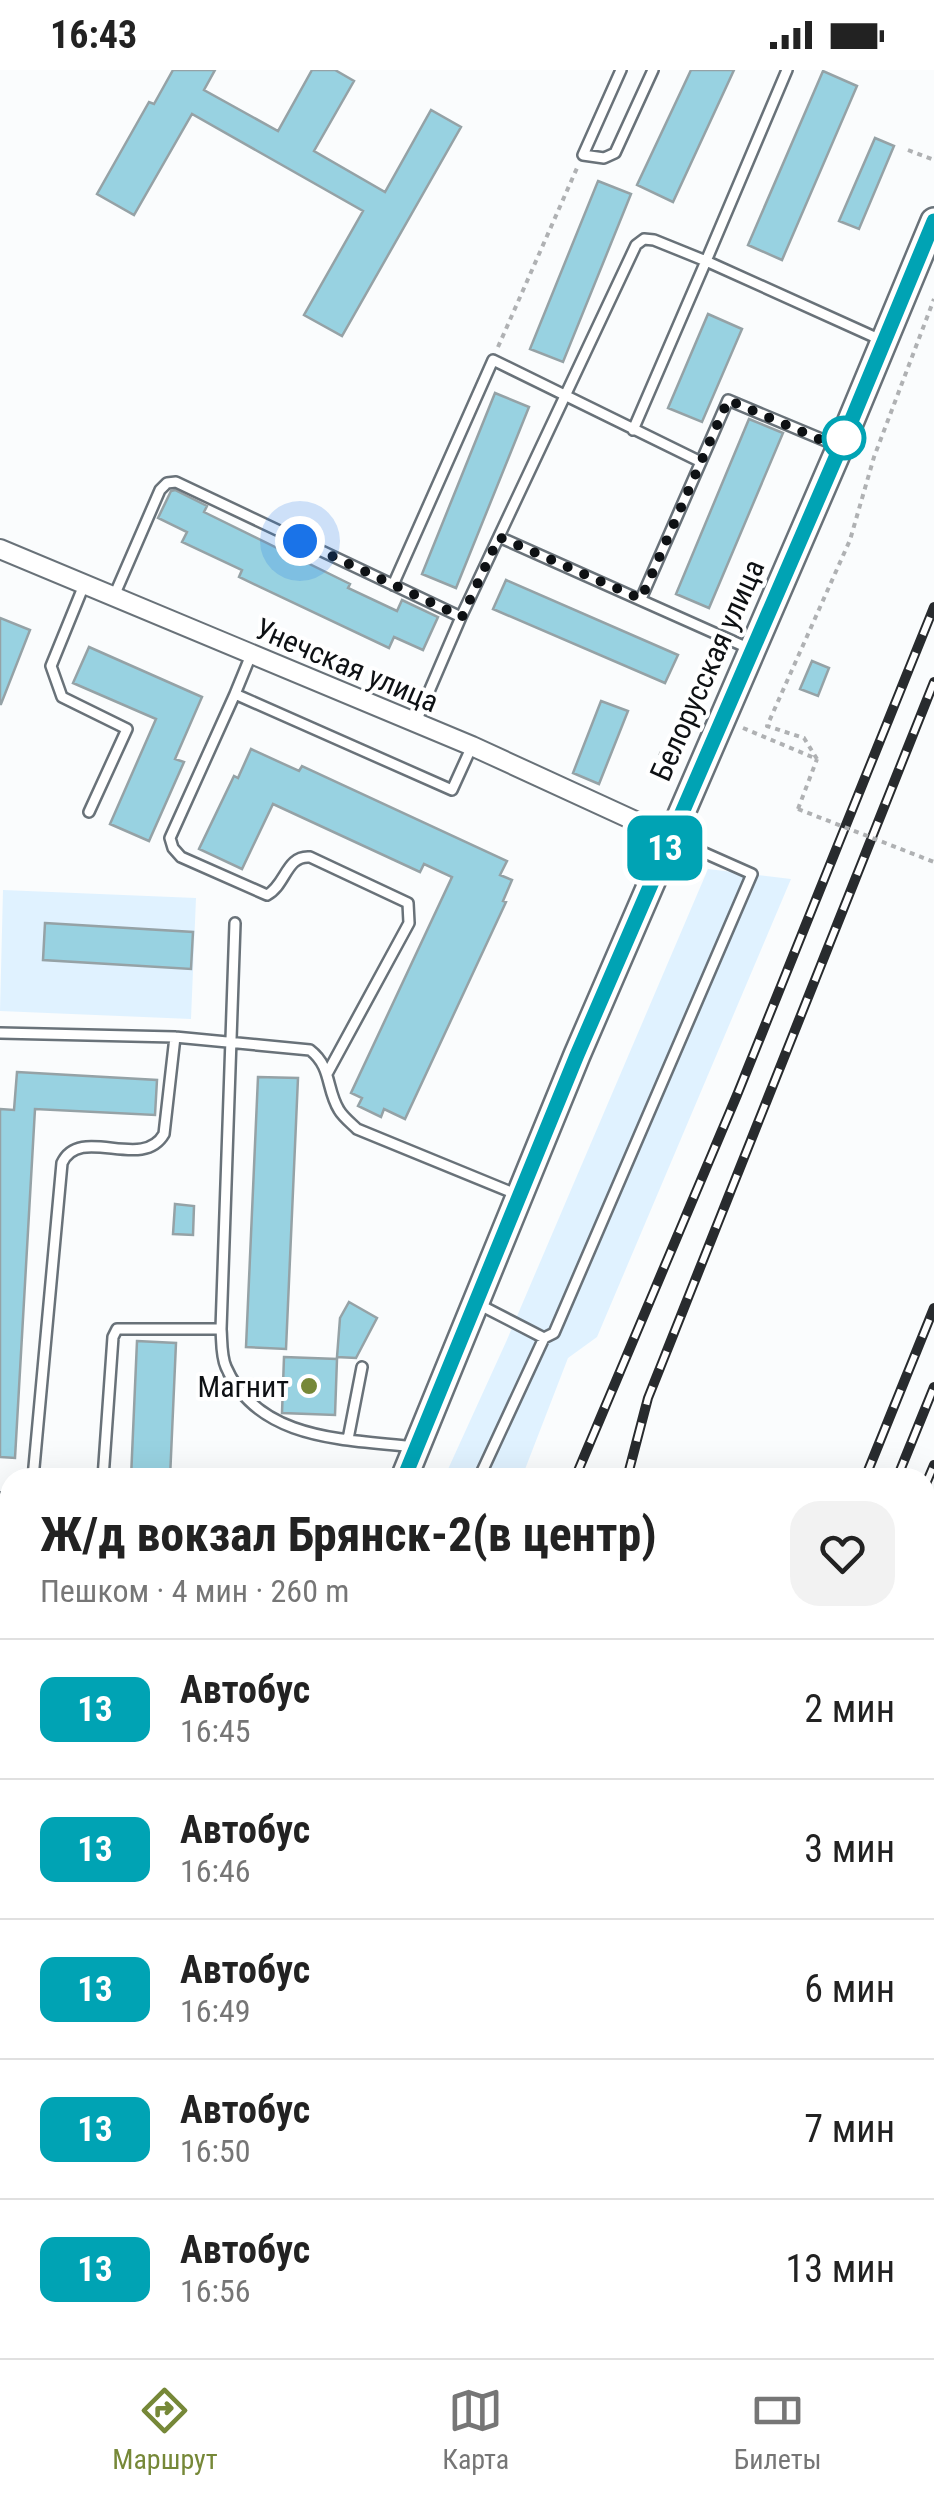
<!DOCTYPE html>
<html lang="ru">
<meta charset="utf-8">
<style>
:root{--surface:#fff;--page:#f2f2f2;--text:#222;--muted:#767676;--line:#e0e0e0;--accent:#768838}
body{margin:0;font-family:"Roboto Condensed",sans-serif;background:var(--page);color:var(--text);height:100vh;display:flex;flex-direction:column;font-size:38px;white-space:nowrap}
*{box-sizing:border-box;margin:0}
p{font-size:32px;color:var(--muted)}
.icon{flex:none;width:55px;height:55px;fill:none;stroke:currentColor;stroke-width:2;stroke-linecap:round;stroke-linejoin:round}
.map{position:relative;flex:1;overflow:hidden}
.panel{position:absolute;left:0px;top:1398px;width:935px;height:892px;display:flex;flex-direction:column;background:var(--surface);border-radius:30px 30px 0 0;box-shadow:0 10px 40px #0002}
.panel>*{flex:none}
.badge{padding:0 20px;border-radius:15px;font-size:35px;line-height:65px}
.you{position:absolute;width:50px;height:50px;margin:-25px;border:8px solid #fff;border-radius:50%;background:#1a73e8;box-shadow:0 0 0 15px #1a73e833}
.map>.badge{position:absolute;translate:-50% -50%;box-shadow:0 0 0 5px #fff}
.round{display:grid;place-items:center;flex:none;width:105px;height:105px;border-radius:30px;background:var(--page)}
.summary{display:flex;align-items:center;justify-content:space-between;height:170px;padding:0 40px}
h1{font-size:48px;font-weight:700;line-height:75px}
ul{padding:0;list-style:none}
li{display:flex;align-items:center;gap:30px;height:140px;padding:0 40px;border-top:2px solid var(--line)}
li div{flex:1}
li b{display:block;font-size:38px}
li em{font-style:normal}
li .badge{min-width:110px;font-weight:700;text-align:center}
.status{display:flex;justify-content:space-between;align-items:center;height:70px;padding:0 50px;background:var(--surface);direction:ltr}
.status svg{height:28px;fill:currentColor}
.dock{display:flex;justify-content:space-around;align-items:center;height:140px;border-top:2px solid var(--line);background:var(--surface);font-size:28px;color:var(--muted)}
.dock a{display:grid;justify-items:center;gap:5px}
.dock .selected{color:var(--accent)}
.map>svg:first-child{display:block}
</style>
<div class="status"><b>16:43</b><svg viewBox="0 0 49 12"><path d="M0 12V9h3v3zM5 12V6h3v6zM10 12V3h3v9zM15 12V0h3v12zM26 1h20v11H26zM47 4h2v5h-2z"/></svg></div>
<div class="map">
<svg width="934" height="2288" viewBox="0 0 934 2288">
<rect width="100%" height="100%" fill="#fafcfd"/>
<path fill="#e0f2ff" d="M708 799 791 809 597 1267 568 1288 522 1407 444 1408 506 1272Z
M3 820 196 828 191 949 0 941Z"/>
<path fill="#98d2e1" stroke="#95a2a6" stroke-width="2.5" d="M173 0H215L204 20 278 61 312 0H335L354 11 314 81 385 122 431 40 461 57 342 266 304 245 363 141 192 44 134 145 97 124 149 32 154 34Z
M691 0H734L673 132 637 115Z
M823 1 857 16 782 190 748 175Z
M875 68 894 76 859 159 839 151Z
M598 111 631 124 563 292 530 279Z
M708 244 742 259 702 352 668 338Z
M495 323 529 337 456 518 422 504Z
M749 349 783 363 709 538 676 524Z
M175 420 207 436 204 442 350 514 348 518 397 541 402 530 438 547 423 580 394 567 389 578 239 507 242 500 182 472 187 462 158 448 171 421Z
M506 510 678 585 665 613 493 539Z
M0 548 30 560 1 634H0Z
M89 577 202 627 175 689 184 692 149 771 110 754 156 649 73 613Z
M812 591 829 598 818 626 800 619Z
M601 631 628 641 599 714 573 703Z
M251 679 299 701 302 696 507 791 500 805 512 810 503 831 506 832 405 1049 384 1039 381 1047 358 1036 362 1028 351 1023 452 807 424 794 420 802 273 734 242 799 199 779 234 706 238 708Z
M45 853 193 862 191 899 43 890Z
M17 1002 157 1010 155 1045 35 1039 15 1388 0 1387V1039L14 1040Z
M258 1007 298 1008 286 1279 246 1277Z
M175 1134 194 1136 193 1165 173 1164Z
M349 1232 377 1248 356 1288 337 1287 340 1248Z
M137 1271 176 1273 170 1408H131Z
M284 1287 337 1289 335 1345 282 1343Z"/>
<g fill="none" stroke-linecap="round" stroke-linejoin="round">
<g stroke="#697279" stroke-width="14">
<path id="service" d="M621 0 583 85 604 88 615 83 653 0
M633 360 706 191 881 270
M499 467 748 578
M84 515 51 596 62 627 127 659 89 742
M393 515 493 290 701 392
M114 526 160 420 167 413 176 412 461 547
M641 529 728 330 838 376
M251 585 235 624 452 720 472 676
M235 624 170 768 173 778 181 787 267 825C286 815 286 785 310 787L408 833 409 853 328 1002
M415 654 461 547 636 175 644 169 654 170 706 191 787 0
M235 853 221 1259C222 1271 221 1286 226 1297 258 1371 345 1369 414 1377
M0 963 175 967 310 980C332 997 326 1019 339 1040 343 1047 352 1054 357 1059L518 1125
M478 1234 544 1268 479 1408
M544 1268 554 1263 752 804 673 769
M348 1369 362 1297
M33 1408 62 1093C80 1054 142 1102 164 1064L175 967
M103 1408 113 1267 117 1259H221
M0 1428H10"/>
</g>
<g stroke="#697279" stroke-width="22">
<path id="minor" d="M0 479 472 676 670 767
M0 1892 10 1893"/>
</g>
<g stroke="#697279" stroke-width="30">
<path id="secondary" d="M404 1408 577 985 840 377 934 151
M0 2143 10 2132"/>
</g>
<path stroke="#afb1b3" stroke-width="4" stroke-dasharray="5 5" stroke-linecap="butt" d="M908 80 934 90
M498 277 577 98
M743 658 817 689
M659 683 680 692
M817 689 804 668 767 656 850 470 874 387 934 229
M798 739 817 689"/>
<use href="#service" stroke="#fff" stroke-width="9"/>
<use href="#minor" stroke="#fff" stroke-width="18"/>
<use href="#secondary" stroke="#fff" stroke-width="25"/>
<g stroke="#282b2e" stroke-width="10">
<path id="rail" d="M575 1408 737 1025 934 537
M627 1408 648 1328 934 612
M865 1408 934 1238
M897 1408 934 1317
M925 1416 934 1395
M20 2288 26 2280
M166 2288 172 2280
M513 2288 516 2280
M548 2288 551 2280
M577 2288 580 2280
M702 2288 703 2280"/>
</g>
<use href="#rail" stroke="#fff" stroke-width="6" stroke-dasharray="19" stroke-linecap="butt"/>
<path stroke="#afb1b3" stroke-width="4" stroke-dasharray="5 5" stroke-linecap="butt" d="M798 739 934 792"/>
</g>
<g fill="none" stroke-linecap="round" stroke-linejoin="round">
<g stroke="#fff" stroke-width="22">
<path id="line" d="M404 1408 577 985 840 378 934 151"/>
</g>
<use href="#line" stroke="#00a3b4" stroke-width="15"/>
<path stroke="#0e1114" stroke-width="10" stroke-dasharray="0 18" d="M300 471 462 547 499 467 641 529 728 330 840 378 844 368"/>
</g>
<circle fill="#fff" stroke="#00a3b4" stroke-width="5" cx="844" cy="368" r="20"/>
<circle fill="#768838" stroke="#fff" stroke-width="4" cx="309" cy="1316" r="10"/>
<g text-anchor="middle" dominant-baseline="central" stroke-width="8" stroke-linejoin="round" paint-order="stroke">
<g font-size="30" fill="#0e1114" stroke="#fff">
<text transform="translate(347 595) rotate(23)">Унечская улица</text>
<text transform="translate(707 600) rotate(-66)">Белорусская улица</text>
</g>
<g font-size="30" fill="#0e1114" stroke="#fff" text-anchor="end">
<text x="289" y="1316">Магнит</text>
</g>
</g>
</svg>
<div class="you" style="left:300px;top:471px"></div>
<b class="badge" style="left:665px;top:778px;background:#00a3b4;color:#fff">13</b>
<section class="panel">
<div class="summary"><div><h1>Ж/д вокзал Брянск-2(в центр)</h1><p>Пешком · 4 мин · 260 m</p></div><a class="round"><svg class="icon" aria-label="heart" viewBox="0 0 24 24"><path d="M12 20l-8-8c-3-5 5-10 8-4 3-6 11-1 8 4z"/></svg></a></div>
<ul>
<li><span class="badge" style="background:#00a3b4;color:#fff">13</span><div><b>Автобус</b><p>16:45</p></div><em>2 мин</em></li>
<li><span class="badge" style="background:#00a3b4;color:#fff">13</span><div><b>Автобус</b><p>16:46</p></div><em>3 мин</em></li>
<li><span class="badge" style="background:#00a3b4;color:#fff">13</span><div><b>Автобус</b><p>16:49</p></div><em>6 мин</em></li>
<li><span class="badge" style="background:#00a3b4;color:#fff">13</span><div><b>Автобус</b><p>16:50</p></div><em>7 мин</em></li>
<li><span class="badge" style="background:#00a3b4;color:#fff">13</span><div><b>Автобус</b><p>16:56</p></div><em>13 мин</em></li>
</ul>
</section>
</div>
<nav class="dock">
<a class="selected"><svg class="icon" aria-label="directions" viewBox="0 0 24 24"><path d="M12 3l9 9-9 9-9-9zM9 14v-3h6M13 9l2 2-2 2"/></svg>Маршрут</a>
<a><svg class="icon" aria-label="map" viewBox="0 0 24 24"><path d="M3 6l6-2 6 2 6-2v14l-6 2-6-2-6 2zM9 4v14M15 6v14"/></svg>Карта</a>
<a><svg class="icon" aria-label="tickets" viewBox="0 0 24 24"><path d="M3 7h18v10H3zM15 7v10"/></svg>Билеты</a>
</nav>
